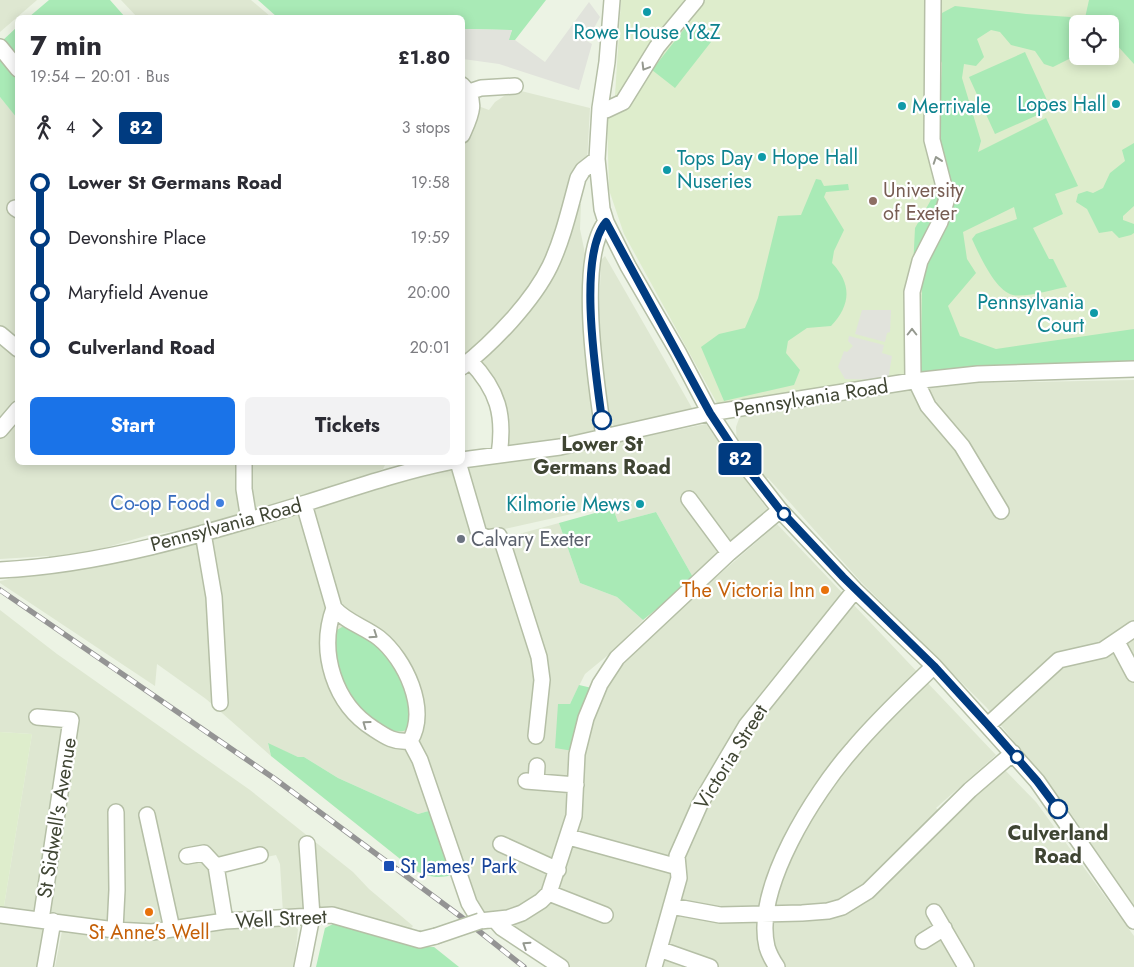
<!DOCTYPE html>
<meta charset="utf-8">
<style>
:root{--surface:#fff;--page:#f2f2f3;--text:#2b2b33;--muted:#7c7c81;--accent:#1a73e8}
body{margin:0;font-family:Jost,sans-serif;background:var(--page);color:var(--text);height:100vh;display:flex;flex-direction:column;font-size:19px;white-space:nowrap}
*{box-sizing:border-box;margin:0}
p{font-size:16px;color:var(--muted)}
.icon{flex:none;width:28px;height:28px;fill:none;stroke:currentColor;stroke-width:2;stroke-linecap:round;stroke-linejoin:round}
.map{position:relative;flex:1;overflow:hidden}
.sheet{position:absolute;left:15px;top:15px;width:450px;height:450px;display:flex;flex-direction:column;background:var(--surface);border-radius:8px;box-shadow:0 2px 12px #0003}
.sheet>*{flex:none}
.badge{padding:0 10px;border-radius:4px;font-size:18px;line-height:32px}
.tools{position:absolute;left:1069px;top:15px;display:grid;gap:10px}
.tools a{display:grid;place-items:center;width:50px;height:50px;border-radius:8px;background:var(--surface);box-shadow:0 2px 12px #0003;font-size:25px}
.map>.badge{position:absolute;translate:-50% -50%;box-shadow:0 0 0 2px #fff}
.legs{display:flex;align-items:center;gap:8px;height:55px;padding:0 15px;font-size:16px}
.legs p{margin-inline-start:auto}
.overview{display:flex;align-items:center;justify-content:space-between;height:85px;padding:0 15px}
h1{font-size:28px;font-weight:700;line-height:38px}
.action{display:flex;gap:10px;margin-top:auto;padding:10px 15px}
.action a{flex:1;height:58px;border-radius:8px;background:var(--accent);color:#fff;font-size:20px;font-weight:700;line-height:58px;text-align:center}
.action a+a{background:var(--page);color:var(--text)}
ul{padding:0 15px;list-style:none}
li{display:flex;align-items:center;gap:18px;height:55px;font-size:19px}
li i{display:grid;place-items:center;width:8px;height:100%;margin:0 6px;background:currentColor}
li i::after{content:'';width:12px;height:12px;margin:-6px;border:4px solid;border-radius:50%;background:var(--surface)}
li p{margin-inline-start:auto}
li:first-child i{background:linear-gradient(#0000 50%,currentColor 0)}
li:last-child i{background:linear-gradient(currentColor 50%,#0000 0)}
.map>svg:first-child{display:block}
</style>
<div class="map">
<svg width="1134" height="967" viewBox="0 0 1134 967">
<rect width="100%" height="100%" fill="#ecf3e4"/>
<path fill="#dee7d1" d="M0 0H37L0 32Z
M121 0H251L271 17H137Z
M521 91 590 108 587 162 543 272 514 310 462 361V100L489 110 495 102 504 96Z
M0 97 18 118V462L386 463 383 469 331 488 238 516 183 530 149 535 97 550 50 561 49 556 0 559Z
M574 204H581L580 229 590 278 595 430 552 441 505 448 478 360 530 302Z
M605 256 663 357 692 408 659 418 614 426 607 418 598 341 601 260Z
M1134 380V907L1067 808 987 708 861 582 768 478 764 479 737 448 736 427 740 416 897 391 978 383Z
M706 424 768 510 694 579 656 512 618 522 613 508 594 509 487 533 466 464 565 453Z
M452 469 475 546 559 523 580 583 617 597 643 620 613 651 585 674 570 704 555 748H568L571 791 570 815 544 889 533 902 515 911 482 914 432 810 418 814 338 778 304 757H298L268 744 271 756 206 699 157 664 155 686 0 583V581L44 572 120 562 321 504Z
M777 524 996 755 936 808 948 817 1002 767 1036 802 1134 936V967H553L489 927 551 897 573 848 585 749 597 702 611 681 620 668 665 622Z
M0 610 57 654 250 790 353 872 369 889 413 926 408 932 283 913 280 864 276 855 219 867 227 916 163 926 132 925 3 912 32 734 0 732Z
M0 918 49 927 43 967H0Z
M289 923 298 929 294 967H55L62 931 128 941 223 928Z"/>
<path fill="#deedcc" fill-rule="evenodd" d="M621 0H1134V360L718 405 624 234 609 190 607 119 615 96ZM1078 24H1110V56H1078Z
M0 732 32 734 3 912 0 911Z"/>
<path fill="#a9eab6" d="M49 0H110L125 17H29Z
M258 0H546L515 40H508L512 30 463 29 462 18 277 17Z
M1089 0H1134V64L1114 42H1110V24H1078L1077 55 1053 67 1044 64 1035 51 1011 45 1000 32 991 30 977 39 984 57 976 66 964 64 962 78 981 141 978 152 1046 118 1078 186 1055 194 1063 214 1033 228 1049 259H1053L1067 287C1054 289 1026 298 1013 295 995 291 979 254 972 239L976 234 1017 219 1014 207 963 232 967 259 976 273 948 306 960 336 996 349 1134 329V364L921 372 922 282 913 268 915 228 932 198 947 183 938 148 942 63 936 52 942 13 955 6 1026 14 1085 18Z
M688 24 711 42 675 88 652 70Z
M17 27V61L1 42Z
M0 52 17 75V118L0 97Z
M1025 52 1051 109 995 134 969 77Z
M1134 143V206L1123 216V220L1134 224V233L1131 235 1119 238 1112 231 1099 233 1087 209 1076 202 1078 194 1087 191 1093 193 1103 188 1110 173 1125 161 1122 150Z
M816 179 821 180 824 186 848 184 849 190 826 192 824 197 844 230 834 251 832 263C852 284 851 305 831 326L807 328 788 341 786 353 800 370 794 385 724 401 701 347 719 334 745 328 758 298 778 216 801 215Z
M613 508 618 522 656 512 694 579 643 620 617 597 580 583 559 523Z
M342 627C365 628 380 646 392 663 400 674 430 738 394 731 359 723 326 662 337 630Z
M579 685 592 688 573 751 555 748 558 704H570Z
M268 743 298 757H304L338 778 418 814 432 810 456 874C439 879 430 878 414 870L271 756Z
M335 923 415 947H434L459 967H316L325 928Z"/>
<path fill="#e1e3dc" d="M589 2 600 17 587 41 592 44 579 90 499 64 463 59V29L512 30 509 40H515L545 62Z
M862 310H891L890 332 887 333 885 342 855 334Z
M849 336 884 345 882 353 892 356 888 380 845 379 838 367 844 351 847 352 853 346 848 341Z"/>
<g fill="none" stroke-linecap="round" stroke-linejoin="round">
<g stroke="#b5bfa6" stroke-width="18">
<path id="minor" d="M612 0 607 62 600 108 597 159 602 209 606 222 628 266 678 352 710 413 741 460 780 510 855 590 934 666 1037 781 1134 921
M0 47 18 69
M462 85C479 101 470 117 462 135
M469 92 481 88 515 86
M600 108 606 110 623 102 657 47 696 0
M15 208 18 210
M0 334 18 349
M470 361C498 390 505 415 499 455
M462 367C493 343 533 301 550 266 563 239 570 207 578 178L583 170 597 159
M913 381 912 292 920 261 940 222 947 198 932 140 933 0
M916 381 928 406 962 446 1001 511
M0 430 18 409
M604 437C597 389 576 259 606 222
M462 460 560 447 710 413 913 381 978 374 1134 369
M244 462V489L249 520
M458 462 479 534 487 538 499 536 503 544 539 657 542 680 536 736
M689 499 729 553
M304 504 334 608C346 622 365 627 379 638 405 659 429 709 410 741
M203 533 214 597 220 703
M0 570C104 565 207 533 306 503 354 488 400 472 449 462
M334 608C318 652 334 704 374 729 386 737 395 743 410 741
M1117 642 1134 674
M37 717 71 720 41 920
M988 725 1059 660 1103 650 1134 629
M410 741 420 760 469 903 480 921 508 918 522 913 541 901 549 893 574 816 577 754 586 718 600 684 617 658 729 553 780 510
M526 781 576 785
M536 781 537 766
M147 815 172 929
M569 837 678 867
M501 844 558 870
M187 856 204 853 216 866 225 921
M216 866 260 855
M549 893 605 915
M671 906 720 915 802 913 828 911 842 907 868 891 970 790 1013 753
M934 912 966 967
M0 915 115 930 152 932 225 921 332 915 420 940 436 936
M495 920 502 928 561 967
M115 930 117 890 116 812
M923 941 944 928
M659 949 710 967
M45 967 53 921
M302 967 312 916 307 844
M654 967 679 878 677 856 700 804 746 726 855 590
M777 967C773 961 769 954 767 947 753 888 815 792 852 750 877 720 906 693 934 666"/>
</g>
<use href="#minor" stroke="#fff" stroke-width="15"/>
<g stroke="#949494" stroke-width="5.5">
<path id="rail" d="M0 590 275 779 460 916 524 967"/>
</g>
<use href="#rail" stroke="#fff" stroke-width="4" stroke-dasharray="11" stroke-linecap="butt"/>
<g stroke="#b5bfa6" stroke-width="18" stroke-linecap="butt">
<path id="minor-bridge" d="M436 936 480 921"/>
</g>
<use href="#minor-bridge" stroke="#fff" stroke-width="15"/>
</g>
<defs><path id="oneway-chevron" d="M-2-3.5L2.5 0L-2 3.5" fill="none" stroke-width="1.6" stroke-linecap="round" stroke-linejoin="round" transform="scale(1.25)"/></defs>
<g stroke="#95998f">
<use href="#oneway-chevron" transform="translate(645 67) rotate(121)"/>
<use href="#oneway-chevron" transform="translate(937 160) rotate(-109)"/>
<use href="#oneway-chevron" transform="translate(912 332) rotate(-90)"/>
<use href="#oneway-chevron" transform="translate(374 635) rotate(34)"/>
<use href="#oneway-chevron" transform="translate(366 724) rotate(-144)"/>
<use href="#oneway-chevron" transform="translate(526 945) rotate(-147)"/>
</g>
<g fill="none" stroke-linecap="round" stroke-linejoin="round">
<g stroke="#fff" stroke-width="11">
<path id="line-1" d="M602 420C596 375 577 256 606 222L710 413 741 460 780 510 843 577 934 666 988 725 1037 781 1058 809"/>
</g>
<use href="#line-1" stroke="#003b80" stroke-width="8"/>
</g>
<g fill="#0f9aa8" stroke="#fff" stroke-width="2">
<circle cx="647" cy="12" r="5"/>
<circle cx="1116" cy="104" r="5"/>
<circle cx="902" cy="106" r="5"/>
<circle cx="762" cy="157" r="5"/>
<circle cx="667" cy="170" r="5"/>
<circle cx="1094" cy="313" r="5"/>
<circle cx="640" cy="504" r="5"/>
</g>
<circle fill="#8d6e63" stroke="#fff" stroke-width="2" cx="873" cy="201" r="5"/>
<g fill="#fff" stroke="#003b80" stroke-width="2.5">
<circle cx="602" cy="420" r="9"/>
<circle cx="784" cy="514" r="6"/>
<circle cx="1017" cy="757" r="6"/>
<circle cx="1058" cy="809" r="9"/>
</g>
<circle fill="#3f7fe0" stroke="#fff" stroke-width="2" cx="220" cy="503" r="5"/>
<circle fill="#6b7280" stroke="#fff" stroke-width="2" cx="461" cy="539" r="5"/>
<g fill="#e8710a" stroke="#fff" stroke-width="2">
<circle cx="825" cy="590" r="5"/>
<circle cx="149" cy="912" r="5"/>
</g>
<rect fill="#1a4fb4" stroke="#fff" stroke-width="2" x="383" y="860" width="12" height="12" rx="2.5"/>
<g text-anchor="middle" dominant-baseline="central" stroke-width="4.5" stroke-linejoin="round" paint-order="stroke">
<g font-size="20" fill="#0d838f" stroke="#fff" text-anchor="end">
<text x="647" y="32" text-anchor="middle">Rowe House Y&amp;Z</text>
<text x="1106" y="104">Lopes Hall</text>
<text x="912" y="106" text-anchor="start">Merrivale</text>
<text x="772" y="157" text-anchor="start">Hope Hall</text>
<text x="677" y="158" text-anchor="start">Tops Day<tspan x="677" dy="23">Nuseries</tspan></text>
<text x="1084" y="302">Pennsylvania<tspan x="1084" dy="23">Court</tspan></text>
<text x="630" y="504">Kilmorie Mews</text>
</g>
<g font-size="20" fill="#785e54" stroke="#fff" text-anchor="start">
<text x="883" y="190">University<tspan x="883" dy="23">of Exeter</tspan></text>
</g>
<g font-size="20" fill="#3f4533" stroke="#fff">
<text transform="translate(811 398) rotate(-9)">Pennsylvania Road</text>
<text transform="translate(226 525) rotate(-15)">Pennsylvania Road</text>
<text transform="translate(731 757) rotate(-58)">Victoria Street</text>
<text transform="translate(57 818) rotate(-81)">St Sidwell's Avenue</text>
<text transform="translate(281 919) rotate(-3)">Well Street</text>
</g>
<g font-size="20" font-weight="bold" fill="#3f4533" stroke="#fff">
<text x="602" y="444">Lower St<tspan x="602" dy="23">Germans Road</tspan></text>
<text x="1058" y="833">Culverland<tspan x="1058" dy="23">Road</tspan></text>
</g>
<g font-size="20" fill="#366cbe" stroke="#fff" text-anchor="end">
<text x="210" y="503">Co-op Food</text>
</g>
<g font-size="20" fill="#5b616d" stroke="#fff" text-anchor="start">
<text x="471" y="539">Calvary Exeter</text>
</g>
<g font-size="20" fill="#c56008" stroke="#fff" text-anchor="end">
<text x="815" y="590">The Victoria Inn</text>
<text x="149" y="932" text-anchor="middle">St Anne's Well</text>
</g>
<g font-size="20" fill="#164399" stroke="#fff" text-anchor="start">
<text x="400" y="866">St James' Park</text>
</g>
</g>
</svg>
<div class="tools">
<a><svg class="icon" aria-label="locate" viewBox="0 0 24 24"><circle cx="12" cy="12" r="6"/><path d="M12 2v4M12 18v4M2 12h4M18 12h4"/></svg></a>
</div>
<b class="badge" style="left:740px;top:459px;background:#003b80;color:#fff">82</b>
<section class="sheet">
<div class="overview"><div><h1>7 min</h1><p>19:54 – 20:01 · Bus</p></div><b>£1.80</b></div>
<div class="legs"><svg class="icon" aria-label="walk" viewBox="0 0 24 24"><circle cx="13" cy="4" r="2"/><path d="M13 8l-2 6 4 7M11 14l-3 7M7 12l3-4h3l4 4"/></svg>4<svg class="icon" aria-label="forward" viewBox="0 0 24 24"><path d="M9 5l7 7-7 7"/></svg><b class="badge" style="background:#003b80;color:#fff">82</b><p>3 stops</p></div>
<ul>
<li><i style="color:#003b80"></i><b>Lower St Germans Road</b><p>19:58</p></li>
<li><i style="color:#003b80"></i><span>Devonshire Place</span><p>19:59</p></li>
<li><i style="color:#003b80"></i><span>Maryfield Avenue</span><p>20:00</p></li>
<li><i style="color:#003b80"></i><b>Culverland Road</b><p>20:01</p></li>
</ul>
<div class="action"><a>Start</a><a>Tickets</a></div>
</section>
</div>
